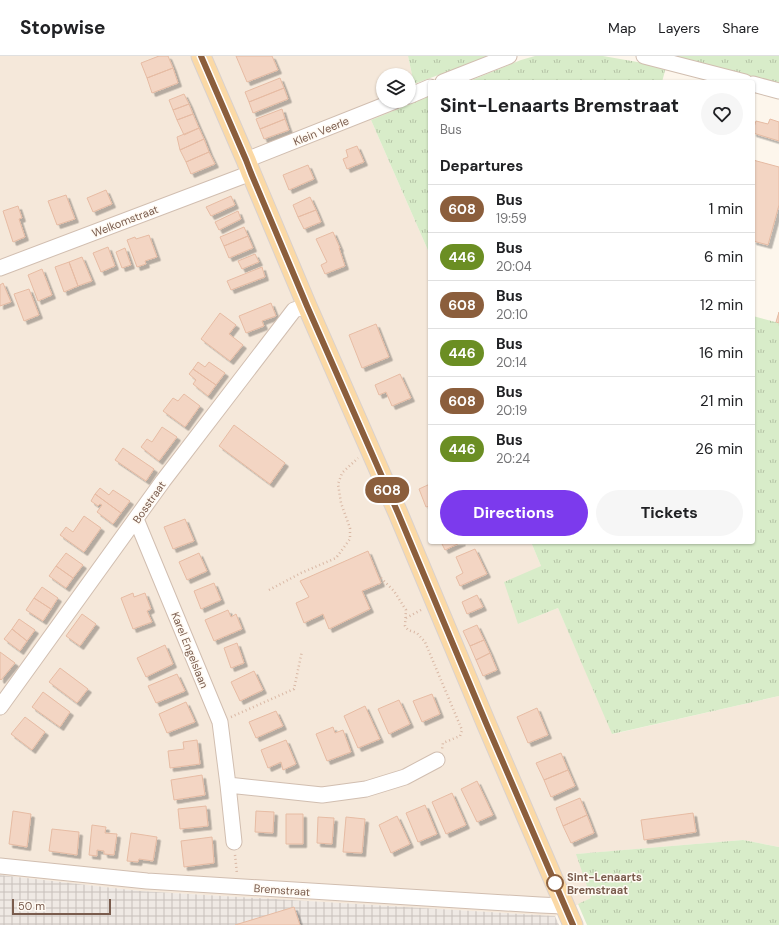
<!DOCTYPE html>
<style>
:root{--surface:#fff;--page:#f6f6f6;--text:#202124;--muted:#757577;--line:#e0e0e0;--accent:#7c3aed}
body{margin:0;font-family:"DM Sans",sans-serif;background:var(--page);color:var(--text);height:100vh;display:flex;flex-direction:column;font-size:15px;white-space:nowrap}
*{box-sizing:border-box;margin:0}
p{font-size:13px;color:var(--muted)}
.icon{flex:none;width:22px;height:22px;fill:none;stroke:currentColor;stroke-width:2;stroke-linecap:round;stroke-linejoin:round}
.map{position:relative;flex:1;overflow:hidden}
.side{position:absolute;left:428px;top:24px;width:327px;height:464px;display:flex;flex-direction:column;background:var(--surface);border-radius:4px;box-shadow:0 1px 3px #0004}
.side>*{flex:none}
.badge{padding:0 8px;border-radius:13px;font-size:14px;line-height:26px}
.tools{position:absolute;left:376px;top:12px;display:grid;gap:8px}
.tools a{display:grid;place-items:center;width:40px;height:40px;border-radius:50%;background:var(--surface);box-shadow:0 1px 3px #0004;font-size:20px}
.scale{position:absolute;left:12px;bottom:10px;width:99px;box-sizing:border-box;padding-left:4px;border:2px solid #7a5c4d;border-top:0;font-size:11px;line-height:14px;white-space:nowrap;color:#7a5c4d;-webkit-text-stroke:3px #fffaf3;paint-order:stroke}
.map>.badge{position:absolute;translate:-50% -50%;box-shadow:0 0 0 2px #fff}
h2{padding:0 12px;font-size:15px;line-height:36px}
.round{display:grid;place-items:center;flex:none;width:42px;height:42px;border-radius:21px;background:var(--page)}
.overview{display:flex;align-items:center;justify-content:space-between;height:68px;padding:0 12px}
h1{font-size:19px;font-weight:700;line-height:30px}
.cta{display:flex;gap:8px;margin-top:auto;padding:8px 12px}
.cta a{flex:1;height:46px;border-radius:24px;background:var(--accent);color:#fff;font-size:16px;font-weight:700;line-height:46px;text-align:center}
.cta a+a{background:var(--page);color:var(--text)}
ul{padding:0;list-style:none}
li{display:flex;align-items:center;gap:12px;height:48px;padding:0 12px;border-top:1px solid var(--line)}
li div{flex:1}
li b{display:block;font-size:15px}
li em{font-style:normal}
li .badge{min-width:44px;font-weight:700;text-align:center}
header{display:flex;align-items:center;gap:24px;box-sizing:border-box;height:56px;padding:0 20px;background:var(--surface);border-bottom:1px solid var(--line)}
header strong{font-size:19px}
nav{display:flex;gap:22px;margin-inline-start:auto;font-size:14px}
.map>svg:first-child{display:block}
</style>
<header>
<strong>Stopwise</strong>
<nav><a>Map</a><a>Layers</a><a>Share</a></nav>
</header>
<div class="map">
<svg width="779" height="869" viewBox="0 0 779 869">
<defs>
<pattern id="industrial-grid" width="8" height="8" patternUnits="userSpaceOnUse"><rect width="8" height="8" fill="#efe9e4"/><path d="M0 4h8M4 0v8" fill="none" stroke="#c7c0bb"/></pattern>
<pattern id="grass-tufts" width="24" height="20" patternUnits="userSpaceOnUse"><rect width="24" height="20" fill="#d8ecc9"/><path d="M3 7l-1-3M5 7V3M7 7l1-3M15 17l-1-3M17 17v-4M19 17l1-3" fill="none" stroke="#b4c2a5"/></pattern>
<filter id="shadow"><feDropShadow dx="3.5" dy="3.5" stdDeviation="0" flood-color="#0004"/></filter>
</defs>
<rect width="100%" height="100%" fill="#fdf6ec"/>
<path fill="#f5e8da" fill-rule="evenodd" d="M0 0H408L414 28 422 44 371 64 430 199V486H531L541 510 518 568 558 552 613 678 779 640V791L743 784 577 798 591 842 555 860 140 835 0 819ZM383 19H409V45H383Z"/>
<path fill="url(#industrial-grid)" d="M0 819 140 835 555 860 559 869H0Z"/>
<path fill="url(#grass-tufts)" d="M408 0H490L414 28Z
M535 0H603L666 11 662 26H467L521 4Z
M668 0H779V30Z
M430 40V199L371 64Z
M753 260 779 267V640L612 678 558 552 518 568 504 526 541 510 531 486H753Z
M743 784 779 791V869H587L578 848 591 842 576 798Z"/>
<path fill="#f3d5c3" stroke="#e6bba3" filter="url(#shadow)" d="M159 0H168L173 12 147 22 141 7Z
M236 0H272L278 14 247 26Z
M173 12 178 27 152 37 147 22Z
M280 22 284 32 249 46 245 36Z
M284 32 288 43 253 57 249 46Z
M184 38 189 48 173 54 169 44Z
M189 48 193 58 177 64 173 54Z
M282 53 285 63 260 73 256 63Z
M193 58 199 72 184 79 177 64Z
M285 63 289 74 264 83 260 73Z
M770 63 779 66V85L753 77V74L756 65 768 68Z
M199 72 204 83 180 94 177 81Z
M204 83 209 96 186 106 180 94Z
M357 90 364 106 347 113 343 103 348 101 346 94Z
M209 96 215 108 191 118 186 106Z
M753 104 779 111V149L768 189 753 185Z
M308 109 314 123 289 134 283 119Z
M106 134 112 148 93 156 87 142Z
M66 139 75 163 57 169 48 145Z
M231 140 235 149 211 160 206 151Z
M310 141 316 154 298 161 293 149Z
M18 150 22 162 19 163 25 181 13 186 3 155Z
M316 154 321 166 304 173 298 161Z
M238 155 241 163 219 174 215 166Z
M244 171 248 180 224 190 220 181Z
M333 176 340 192H339L345 210 325 218 321 209 327 206 316 183Z
M149 179 157 201 145 205 146 208 137 211 127 184 135 181 136 183Z
M248 180 253 192 229 202 224 190Z
M108 191 115 210 101 216 93 197Z
M125 192 131 209 122 212 116 196Z
M255 198 259 206 242 213 238 205Z
M82 201 92 225 78 230 69 206Z
M69 206 78 230 64 236 55 211Z
M262 211 265 221 231 234 227 225Z
M42 213 52 239 38 245 28 219Z
M3 227 11 246 0 250V229Z
M29 233 39 259 24 265 14 238Z
M271 247 276 260 262 265 264 270 246 277 239 260Z
M779 256V267L776 266Z
M220 257 236 269 229 278 243 289 230 305 201 283Z
M376 268 389 301 362 312 349 279Z
M198 306 205 311 209 306 225 317 216 329 193 313Z
M193 313 216 329 208 340 193 328 196 324 189 318Z
M400 318 411 342 392 350 386 336 379 339 375 329Z
M184 338 200 350 185 371 163 355 173 342 178 345Z
M234 369 285 407 270 428 219 390Z
M162 371 177 381 159 405 141 391 147 383 152 386Z
M123 392 154 413 146 425 115 404Z
M430 428V450L426 451 419 433Z
M100 432 109 439 113 434 130 445 121 457 95 438Z
M95 438 121 457 113 468 97 456 102 449 100 448 98 450 91 445Z
M84 460 101 472 84 496 60 479 66 471 73 476Z
M185 463 194 485 173 493 164 471Z
M441 486H462L445 494Z
M475 493 487 518 460 530 456 521 463 517 456 501Z
M368 495 381 527 362 535 370 553 329 573 323 558 304 567 296 547 309 541 300 525Z
M66 497 83 509 73 522 56 510Z
M199 497 207 515 187 524 179 506Z
M56 510 73 522 66 532 49 520Z
M214 527 221 544 201 553 194 535Z
M42 531 58 542 51 553 34 542Z
M133 537 134 541 145 537 151 553 147 555 152 566 133 573 121 542Z
M477 539 483 551 467 558 462 546Z
M34 542 51 553 43 565 26 554Z
M228 554 231 561 236 558 242 573 214 585 205 564Z
M82 558 96 568 80 590 66 580Z
M19 563 35 574 27 585 12 573Z
M477 569 484 584 470 590 463 575Z
M12 573 27 585 20 595 4 583Z
M484 584 490 597 476 604 470 590Z
M237 587 244 607 231 612 224 592Z
M165 589 173 608 146 621 137 602Z
M0 596 15 607 1 624 0 623Z
M490 597 497 614 483 620 476 604Z
M60 612 88 633 77 647 49 626Z
M254 615 263 634 240 645 231 626Z
M177 618 185 635 156 647 148 630Z
M43 636 70 656 60 671 32 651Z
M432 638 440 658 422 666 413 645Z
M399 644 410 668 389 678 378 653Z
M186 646 195 666 167 677 159 658Z
M365 650 380 683 358 692 344 660Z
M537 652 548 679 528 687 517 661Z
M276 655 283 670 256 682 249 666Z
M25 661 45 676 32 694 11 678Z
M333 671 335 677 343 674 351 696 327 705 316 678Z
M197 684 200 708 170 712 168 695 184 693 183 686Z
M286 684 296 708 283 714 281 706 268 712 261 694Z
M561 697 568 714 544 724 536 707Z
M568 714 575 730 551 741 544 724Z
M202 719 205 739 174 744 171 724Z
M477 725 493 759 477 766 461 733Z
M452 737 466 769 446 778 432 746Z
M580 742 587 759 563 770 556 752Z
M425 749 437 778 418 786 406 757Z
M206 750 208 770 180 773 178 753Z
M13 755 31 758 27 791 9 788Z
M256 755 274 756 273 777 255 776Z
M693 757 696 776 644 784 641 764Z
M286 758H303V788H286Z
M587 759 594 777 571 787 563 770Z
M397 760 410 788 391 797 379 769Z
M318 761 334 762 332 788 317 787Z
M346 761 365 763 362 797 343 796Z
M92 769 106 771 105 777 117 778 114 799 104 798V795L97 794V800L89 799Z
M52 773 79 776 77 799 49 795Z
M131 777 157 781 153 805 139 803 138 806 127 805Z
M212 781 214 807 184 811 181 785Z
M294 851 300 869H235Z"/>
<g fill="none" stroke-linecap="round" stroke-linejoin="round">
<g stroke="#d1beb0" stroke-width="17">
<path id="minor" d="M644 0 745 26
M443 26 509 0
M753 28 779 35
M409 40 430 31
M246 104 395 45
M0 212 251 117
M136 463 220 666 228 729 234 786
M0 651 163 425 294 254 307 250
M228 729 322 739 366 733 405 721 437 704
M0 810 147 825 540 849 564 850"/>
</g>
<g stroke="#dad1cd" stroke-width="21">
<path id="major" d="M201 0 246 104 251 117 307 250 398 457 486 667 573 869"/>
</g>
<path stroke="#d9b8a5" stroke-width="2.5" stroke-dasharray="1 3" stroke-linecap="butt" d="M381 522 394 535 406 554 405 570 408 574 417 577 425 586 462 674 460 680 443 687 442 693
M269 534 301 517 336 502 350 483V472L341 447 338 428 342 417 358 402
M406 562 421 554
M231 661 294 633 302 595
M235 799 237 818"/>
<use href="#minor" stroke="#fff" stroke-width="15"/>
<use href="#major" stroke="#fbd9a5" stroke-width="19"/>
</g>
<g fill="none" stroke-linecap="round" stroke-linejoin="round">
<g stroke="#fff" stroke-width="9">
<path id="line" d="M201 0 246 104 251 117 307 250 398 457 486 667 573 869"/>
</g>
<use href="#line" stroke="#8b5e3c" stroke-width="6"/>
</g>
<circle fill="#fff" stroke="#8b5e3c" stroke-width="2" cx="555" cy="827" r="8"/>
<g text-anchor="middle" dominant-baseline="central" stroke-width="3" stroke-linejoin="round" paint-order="stroke">
<g font-size="11" fill="#7a5c4d" stroke="#fffaf3">
<text transform="translate(321 75) rotate(-22)">Klein Veerle</text>
<text transform="translate(125 165) rotate(-21)">Welkomstraat</text>
<text transform="translate(149 446) rotate(-55)">Bosstraat</text>
<text transform="translate(190 594) rotate(68)">Karel Engelslaan</text>
<text transform="translate(282 834) rotate(4)">Bremstraat</text>
</g>
<g font-size="11" font-weight="bold" fill="#7a5c4d" stroke="#fffaf3" text-anchor="start">
<text x="567" y="821">Sint-Lenaarts<tspan x="567" dy="13">Bremstraat</tspan></text>
</g>
</g>
</svg>
<div class="tools">
<a><svg class="icon" aria-label="layers" viewBox="0 0 24 24"><path d="M12 4l9 5-9 5-9-5zM3 14l9 5 9-5"/></svg></a>
</div>
<div class="scale">50 m</div>
<b class="badge" style="left:387px;top:434px;background:#8b5e3c;color:#fff">608</b>
<section class="side">
<div class="overview"><div><h1>Sint-Lenaarts Bremstraat</h1><p>Bus</p></div><a class="round"><svg class="icon" aria-label="heart" viewBox="0 0 24 24"><path d="M12 20l-8-8c-3-5 5-10 8-4 3-6 11-1 8 4z"/></svg></a></div>
<h2>Departures</h2>
<ul>
<li><span class="badge" style="background:#8b5e3c;color:#fff">608</span><div><b>Bus</b><p>19:59</p></div><em>1 min</em></li>
<li><span class="badge" style="background:#6b8e23;color:#fff">446</span><div><b>Bus</b><p>20:04</p></div><em>6 min</em></li>
<li><span class="badge" style="background:#8b5e3c;color:#fff">608</span><div><b>Bus</b><p>20:10</p></div><em>12 min</em></li>
<li><span class="badge" style="background:#6b8e23;color:#fff">446</span><div><b>Bus</b><p>20:14</p></div><em>16 min</em></li>
<li><span class="badge" style="background:#8b5e3c;color:#fff">608</span><div><b>Bus</b><p>20:19</p></div><em>21 min</em></li>
<li><span class="badge" style="background:#6b8e23;color:#fff">446</span><div><b>Bus</b><p>20:24</p></div><em>26 min</em></li>
</ul>
<div class="cta"><a>Directions</a><a>Tickets</a></div>
</section>
</div>
